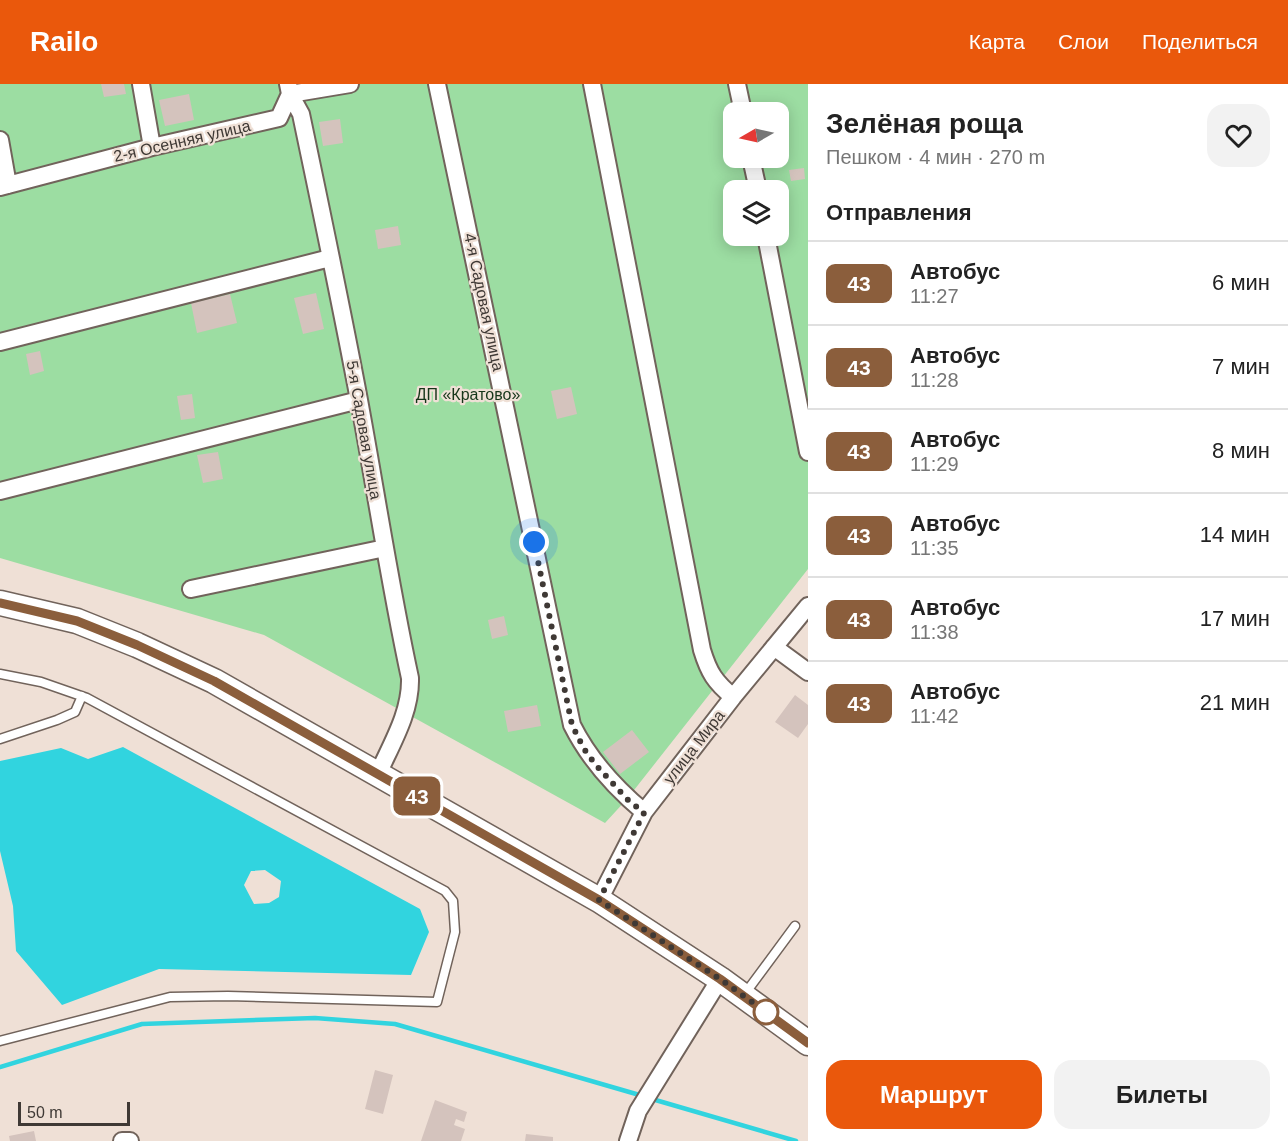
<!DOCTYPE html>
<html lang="ru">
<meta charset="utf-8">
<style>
:root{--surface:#fff;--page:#f2f2f2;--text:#222;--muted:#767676;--line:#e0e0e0;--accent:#ea580c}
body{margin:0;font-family:Helvetica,sans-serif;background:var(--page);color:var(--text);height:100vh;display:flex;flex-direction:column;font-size:22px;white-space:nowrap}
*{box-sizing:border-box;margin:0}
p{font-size:20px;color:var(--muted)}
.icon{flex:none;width:33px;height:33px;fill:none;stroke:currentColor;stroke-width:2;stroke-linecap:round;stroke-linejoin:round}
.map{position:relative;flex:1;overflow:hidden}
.drawer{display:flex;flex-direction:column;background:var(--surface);width:480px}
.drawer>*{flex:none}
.badge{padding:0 12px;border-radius:9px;font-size:21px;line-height:39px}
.needle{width:39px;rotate:261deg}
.fabs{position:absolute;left:723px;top:18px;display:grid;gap:12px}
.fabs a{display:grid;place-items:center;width:66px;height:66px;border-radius:12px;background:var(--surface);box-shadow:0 3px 15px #0003;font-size:30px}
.scale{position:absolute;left:18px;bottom:15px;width:112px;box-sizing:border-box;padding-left:6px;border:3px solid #3f3935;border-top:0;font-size:16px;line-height:21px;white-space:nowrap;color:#3f3935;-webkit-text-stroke:4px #efe0d6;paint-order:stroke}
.you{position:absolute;width:30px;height:30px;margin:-15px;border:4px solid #fff;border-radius:50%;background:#1a73e8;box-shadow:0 0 0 9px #1a73e833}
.map>.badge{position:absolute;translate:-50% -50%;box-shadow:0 0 0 3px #fff}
h2{padding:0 18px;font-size:22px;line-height:54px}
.round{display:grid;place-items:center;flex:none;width:63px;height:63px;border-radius:18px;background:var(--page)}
.summary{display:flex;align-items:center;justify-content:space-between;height:102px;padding:0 18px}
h1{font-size:28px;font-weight:600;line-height:45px}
.primary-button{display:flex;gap:12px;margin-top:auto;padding:12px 18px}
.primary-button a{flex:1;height:69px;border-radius:18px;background:var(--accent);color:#fff;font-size:24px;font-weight:600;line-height:69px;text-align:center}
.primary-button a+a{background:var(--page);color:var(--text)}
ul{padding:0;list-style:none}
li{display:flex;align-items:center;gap:18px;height:84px;padding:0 18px;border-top:2px solid var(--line)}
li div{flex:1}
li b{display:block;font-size:22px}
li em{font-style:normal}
li .badge{min-width:66px;font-weight:700;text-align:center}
header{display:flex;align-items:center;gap:36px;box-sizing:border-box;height:84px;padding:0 30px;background:var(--accent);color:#fff}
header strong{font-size:28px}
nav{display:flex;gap:33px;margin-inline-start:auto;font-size:21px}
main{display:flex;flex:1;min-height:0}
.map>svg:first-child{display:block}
</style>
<header>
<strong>Railo</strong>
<nav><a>Карта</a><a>Слои</a><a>Поделиться</a></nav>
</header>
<main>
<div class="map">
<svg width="808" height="1057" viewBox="0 0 808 1057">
<rect width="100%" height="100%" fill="#efe0d6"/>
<path fill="#9cdda2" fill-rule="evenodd" d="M0 0H808V485L627 715 605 739 264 551 0 474ZM734 28H778V74H734ZM734 106H778V152H734Z"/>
<path fill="#31d4df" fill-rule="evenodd" d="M123 663 420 825 429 848 411 891 159 885 62 921 16 867 13 822 0 767V677L61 664 88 675ZM265 786 281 797 279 813 269 819 254 820 244 801 251 787Z"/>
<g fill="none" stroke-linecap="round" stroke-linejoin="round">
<path stroke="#31d4df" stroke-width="4.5" d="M0 983 142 940 315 934 395 940 643 1012
M652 1015 796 1057"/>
</g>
<path fill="#d4c3bd" d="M101 0H124L126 10 104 13Z
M189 10 194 36 165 42 159 16Z
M340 35 343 59 323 62 319 38Z
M804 84 805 95 791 97 789 86Z
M398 142 401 161 378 165 375 146Z
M316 209 324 245 303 250 294 214Z
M230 210 237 239 197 249 191 219Z
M40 267 44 287 30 291 26 270Z
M571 303 577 330 557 335 551 307Z
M192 310 195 334 181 336 177 312Z
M218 368 223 395 203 399 197 371Z
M504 532 508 551 492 555 488 536Z
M795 611 808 621V640L798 654 775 638Z
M537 621 541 642 508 648 504 627Z
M632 646 649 668 620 690 603 668Z
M375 986 393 991 383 1030 365 1025Z
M435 1016 467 1028 464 1038 456 1035 454 1041 465 1045 461 1057H421Z
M34 1047 36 1057H10L9 1052Z
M526 1050 553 1053V1057H525Z"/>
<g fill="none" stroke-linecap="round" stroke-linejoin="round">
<g stroke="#71635b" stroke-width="11">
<path id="lane" d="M0 590 41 598 87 614 445 807 453 817 455 848 437 918 228 912 170 913 0 957
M0 655 57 636 75 628 82 612
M744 911 795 842"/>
</g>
<g stroke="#71635b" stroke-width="20">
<path id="street" d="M141 0 152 63
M288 0 290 10 301 30C321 125 341 220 359 316 376 408 390 502 410 594 411 628 392 659 378 690
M437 0 572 641C589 675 614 703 644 728
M592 0 702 566C709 589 715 598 733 613
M737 0 743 28
M0 56 8 101
M751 74 758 106
M0 103 152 63 279 34 290 10 350 0
M766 152 808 368
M0 258 330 174
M0 407 359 316
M191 505 385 464
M774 563 808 588
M599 816 644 728 733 613 808 522
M122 1057H130
M628 1057 638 1027 720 895"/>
</g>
<g stroke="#71635b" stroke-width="27">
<path id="secondary" d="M0 519 77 537 137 561 214 597 599 816 720 895 808 959"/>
</g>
<use href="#lane" stroke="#fff" stroke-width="8"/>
<use href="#street" stroke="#fff" stroke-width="16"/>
<use href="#secondary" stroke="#fff" stroke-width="24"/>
</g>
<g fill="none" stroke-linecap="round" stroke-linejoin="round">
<g stroke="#fff" stroke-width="14">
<path id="line" d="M0 519 77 537 137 561 214 597 599 816 720 895 808 959"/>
</g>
<use href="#line" stroke="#8b5e3c" stroke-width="9"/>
<path stroke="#3f3935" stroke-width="6" stroke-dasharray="0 10.8" d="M534 458 572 641 584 665 595 680 627 715 644 729 599 816 720 895 766 928"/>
</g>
<circle fill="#fff" stroke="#8b5e3c" stroke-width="3" cx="766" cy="928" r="12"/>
<g text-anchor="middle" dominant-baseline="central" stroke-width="4.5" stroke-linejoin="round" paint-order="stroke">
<g font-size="16" fill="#3f3935" stroke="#efe0d6">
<text transform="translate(182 57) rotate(-13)">2-я Осенняя улица</text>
<text transform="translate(484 218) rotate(78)">4-я Садовая улица</text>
<text transform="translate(364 346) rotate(80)">5-я Садовая улица</text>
<text transform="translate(694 663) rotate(-52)">улица Мира</text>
</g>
<g font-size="16" fill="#153519" stroke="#efe0d6">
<text x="468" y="310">ДП «Кратово»</text>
</g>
</g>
</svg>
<div class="fabs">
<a><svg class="needle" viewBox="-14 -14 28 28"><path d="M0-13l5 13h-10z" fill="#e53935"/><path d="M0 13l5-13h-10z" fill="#767676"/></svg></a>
<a><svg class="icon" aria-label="layers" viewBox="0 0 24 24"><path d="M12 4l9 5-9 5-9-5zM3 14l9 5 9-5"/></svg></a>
</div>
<div class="scale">50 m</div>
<div class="you" style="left:534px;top:458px"></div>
<b class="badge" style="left:417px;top:712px;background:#8b5e3c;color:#fff">43</b>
</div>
<section class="drawer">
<div class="summary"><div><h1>Зелёная роща</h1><p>Пешком · 4 мин · 270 m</p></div><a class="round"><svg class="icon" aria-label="heart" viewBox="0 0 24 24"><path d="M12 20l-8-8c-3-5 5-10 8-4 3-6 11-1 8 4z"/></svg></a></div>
<h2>Отправления</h2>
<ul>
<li><span class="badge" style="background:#8b5e3c;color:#fff">43</span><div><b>Автобус</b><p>11:27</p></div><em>6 мин</em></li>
<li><span class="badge" style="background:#8b5e3c;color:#fff">43</span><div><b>Автобус</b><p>11:28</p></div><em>7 мин</em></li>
<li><span class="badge" style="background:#8b5e3c;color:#fff">43</span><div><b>Автобус</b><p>11:29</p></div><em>8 мин</em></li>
<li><span class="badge" style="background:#8b5e3c;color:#fff">43</span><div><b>Автобус</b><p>11:35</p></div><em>14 мин</em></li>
<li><span class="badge" style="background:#8b5e3c;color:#fff">43</span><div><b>Автобус</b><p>11:38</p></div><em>17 мин</em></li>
<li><span class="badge" style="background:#8b5e3c;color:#fff">43</span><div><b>Автобус</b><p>11:42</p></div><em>21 мин</em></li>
</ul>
<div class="primary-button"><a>Маршрут</a><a>Билеты</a></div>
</section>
</main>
